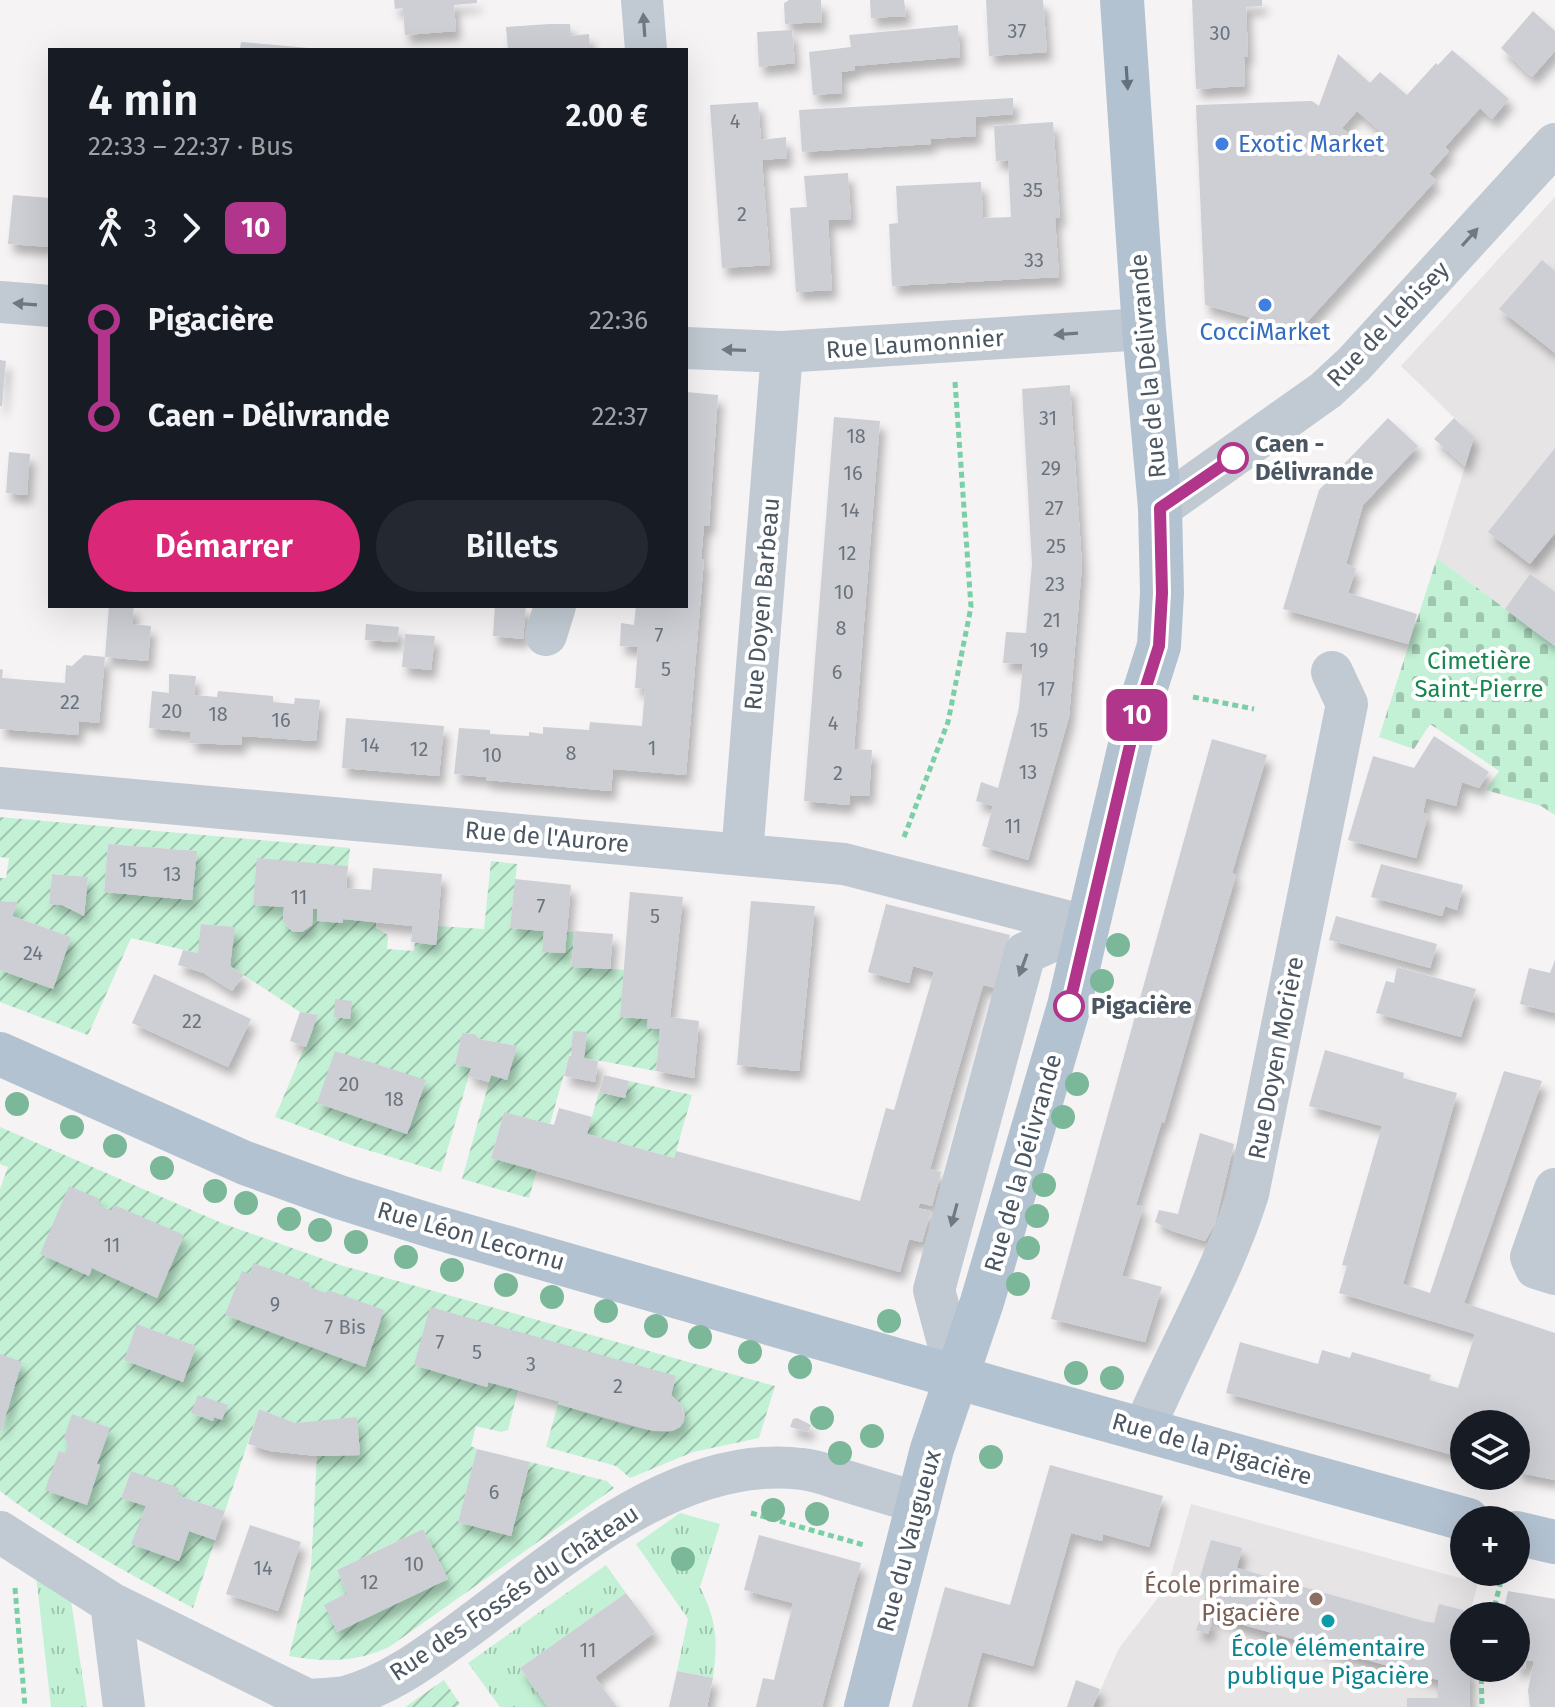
<!DOCTYPE html>
<html lang="fr">
<meta charset="utf-8">
<style>
:root{--surface:#171b24;--page:#242831;--text:#f1f3f6;--muted:#9ea1a6;--accent:#db2777}
body{margin:0;font-family:"Fira Sans",sans-serif;background:var(--page);color:var(--text);height:100vh;display:flex;flex-direction:column;font-size:30px;white-space:nowrap}
*{box-sizing:border-box;margin:0}
p{font-size:26px;color:var(--muted)}
.icon{flex:none;width:44px;height:44px;fill:none;stroke:currentColor;stroke-width:2;stroke-linecap:round;stroke-linejoin:round}
.map{position:relative;flex:1;overflow:hidden}
.sheet{position:absolute;left:48px;top:48px;width:640px;height:560px;display:flex;flex-direction:column;background:var(--surface);border-radius:0px;box-shadow:0 8px 32px #0002}
.sheet>*{flex:none}
.badge{padding:0 16px;border-radius:12px;font-size:28px;line-height:52px}
.tools{position:absolute;left:1450px;top:1410px;display:grid;gap:16px}
.tools a{display:grid;place-items:center;width:80px;height:80px;border-radius:50%;background:var(--surface);box-shadow:0 8px 32px #0002;font-size:40px}
.map>.badge{position:absolute;translate:-50% -50%;box-shadow:0 0 0 4px #fff}
.legs{display:flex;align-items:center;gap:12px;height:88px;padding:0 40px;font-size:26px}
.legs p{margin-inline-start:auto}
.overview{display:flex;align-items:center;justify-content:space-between;height:136px;padding:0 40px}
h1{font-size:44px;font-weight:600;line-height:60px}
.button{display:flex;gap:16px;margin-top:auto;padding:16px 40px}
.button a{flex:1;height:92px;border-radius:48px;background:var(--accent);color:#fff;font-size:32px;font-weight:600;line-height:92px;text-align:center}
.button a+a{background:var(--page);color:var(--text)}
ul{padding:0 40px;list-style:none}
li{display:flex;align-items:center;gap:28px;height:96px;font-size:30px}
li i{display:grid;place-items:center;width:12px;height:100%;margin:0 10px;background:currentColor}
li i::after{content:'';width:20px;height:20px;margin:-10px;border:6px solid;border-radius:50%;background:var(--surface)}
li p{margin-inline-start:auto}
li:first-child i{background:linear-gradient(#0000 50%,currentColor 0)}
li:last-child i{background:linear-gradient(currentColor 50%,#0000 0)}
.map>svg:first-child{display:block}
</style>
<div class="map">
<svg width="1555" height="1707" viewBox="0 0 1555 1707">
<defs>
<pattern id="grass-tufts" width="24" height="20" patternUnits="userSpaceOnUse" patternTransform="scale(2)"><rect width="24" height="20" fill="#c3f1d5"/><path d="M3 7l-1-3M5 7V3M7 7l1-3M15 17l-1-3M17 17v-4M19 17l1-3" fill="none" stroke="#a0c6b0"/></pattern>
<pattern id="cemetery-stones" width="16" height="16" patternUnits="userSpaceOnUse" patternTransform="scale(2)"><rect width="16" height="16" fill="#c3f1d5"/><path d="M2 7V4a2 2 0 0 1 4 0v3zM10 15v-3a2 2 0 0 1 4 0v3z" fill="#a0c6b0"/></pattern>
<pattern id="garden-furrows" width="10" height="10" patternUnits="userSpaceOnUse" patternTransform="scale(2)"><rect width="10" height="10" fill="#c3f1d5"/><path d="M-1 1l2-2M0 10L10 0M9 11l2-2" fill="none" stroke="#a0c6b0"/></pattern>
<filter id="shadow"><feDropShadow dx="5" dy="9" stdDeviation="4" flood-color="#0004"/></filter>
</defs>
<rect width="100%" height="100%" fill="#f5f3f3"/>
<path fill="#e6e4e5" d="M1555 197V646L1437 558 1474 437 1401 366Z
M1191 1504 1478 1583 1469 1616H1464V1633L1458 1655 1464 1657V1668H1470V1707H1093L1119 1648 1168 1585Z"/>
<path fill="url(#grass-tufts)" d="M680 1513 720 1524 700 1587C717 1622 718 1640 713 1678L677 1671 688 1619 636 1544Z
M606 1565 626 1593 520 1668 548 1707H500L468 1663Z
M36 1576 70 1594 87 1707H51Z"/>
<path fill="url(#cemetery-stones)" d="M1437 558 1555 646V815L1541 806 1486 790 1499 771 1430 724 1414 749 1379 737Z"/>
<path fill="url(#garden-furrows)" fill-rule="evenodd" d="M0 817 350 848 348 866 258 859 253 905 284 907 283 922 292 931 302 932 312 925 313 909H317V921L343 919 376 922V928L388 935 387 949 414 951 415 942 436 945 438 926 484 929 491 861 517 864 510 928 544 931 542 951 564 953 566 933 575 931 571 966 624 970 620 1017 648 1019 647 1028 660 1029 656 1071 584 1058 586 1033 569 1056 550 1124 504 1112 491 1157 537 1170 529 1198 462 1179 491 1075 507 1079 517 1046 479 1039 475 1034 462 1033 455 1064 471 1068 441 1172 354 1146 275 1117 318 1015 300 1012 230 966 234 927 202 924 198 953 131 938 88 1035 0 1002V970L53 988 71 937 12 916 17 902 0 901V878H6L9 858 0 857ZM108 844 196 851 191 900 104 892ZM52 874 88 877 84 915 62 905 49 904ZM426 1080 407 1134 318 1103Z
M629 1081 692 1095 674 1158 587 1134 599 1092 625 1098Z
M0 1127 224 1224 340 1265 775 1386 759 1438 693 1452 630 1478 616 1466 546 1447 558 1404C582 1411 646 1434 669 1432 675 1431 681 1427 684 1421 688 1410 678 1401 671 1395L676 1377 430 1308 415 1365 487 1387 488 1382 518 1390 508 1430 501 1432 476 1426 471 1446 477 1449 458 1522 511 1536 530 1462 607 1481 614 1488 389 1647C355 1663 325 1662 289 1656L311 1568 317 1456 359 1455 357 1418 295 1423 259 1409 225 1511 177 1495 131 1471 121 1497 146 1506 132 1544 178 1560 189 1531 215 1540 193 1608C126 1572 61 1537 0 1491V1189L8 1167 0 1164ZM137 1324 196 1346 183 1381ZM423 1529 448 1579 338 1631 347 1593 337 1570Z
M444 1680 460 1704 456 1707H405Z"/>
<path fill="#cdcfd5" fill-rule="evenodd" filter="url(#shadow)" d="M394 0H477V3L454 5 456 31 405 35 403 8 395 9Z
M789 0H821L822 22 785 24 784 3Z
M870 0H904L906 16 871 18Z
M986 0H1043L1047 52 989 56Z
M1192 0H1262V6L1246 7 1248 56 1244 57 1245 86 1196 89Z
M1533 11 1555 31V51L1532 77 1501 48Z
M549 24H570L571 36 589 34 590 50H508L506 27Z
M958 25 960 57 854 66 855 70 841 72 842 93 813 95 809 52 851 47 849 35Z
M792 30 795 63 759 67 757 32Z
M241 42 309 48V50H240Z
M1452 50 1509 99 1492 119 1480 108 1445 147 1449 151 1429 174 1436 180 1299 331 1205 305 1196 105 1312 101 1319 106 1338 54 1370 83 1380 72 1407 95 1436 63 1438 65ZM1357 111 1385 135 1370 153 1342 128Z
M1013 98V114L976 117V136L931 139V144L802 152 799 110Z
M758 102 761 140 786 137 787 158 762 160 770 265 722 268 710 105Z
M1053 122 1060 218H1055L1059 277 892 286 889 224 898 223 896 186 981 182 983 218 1011 217 1008 160 996 161 994 126Z
M848 173 851 219 828 220 832 290 796 292 790 208 807 207 804 176Z
M13 195 50 198V247L8 244Z
M1542 260 1555 271V353L1499 309Z
M0 360 6 361 2 406H0Z
M1070 385 1082 566 1069 717 1028 860 982 846 993 806 976 801 981 782 998 788 1019 708 1023 664 1003 663 1006 632 1026 633 1032 564 1022 389Z
M686 392 718 395 709 526H704L701 559H704L686 775 613 769 611 791 486 780V777L454 774 459 728 490 730V734L529 736V732L543 734V727L589 730 590 722 642 726 645 689 635 688 638 647 620 646 621 623 634 625 636 606H686Z
M834 417 880 421 854 749 872 750 869 796 850 795 849 805 804 801Z
M1388 418 1418 446 1363 505 1346 564 1356 568 1348 593 1417 614 1408 644 1283 609 1319 490Z
M1454 418 1474 437 1465 466 1434 439Z
M1555 448V533L1530 564 1488 532Z
M9 452 30 454 27 495 6 493Z
M1530 574 1555 592V646L1505 609Z
M109 606H134L132 624 151 626 148 661 105 657Z
M495 606H526L523 639 493 636Z
M366 624 399 627 397 642 365 640Z
M405 634 435 636 431 670 402 667Z
M84 655 105 657 99 723 79 721 78 735 0 729V669L3 670 2 678 65 683 66 665 72 666Z
M169 674 196 676 194 695 217 697 218 691 273 696V702L294 704 295 698 320 700 316 741 242 736 241 745 190 743 191 732 149 728 152 691 169 693Z
M346 718 444 726 439 776 342 768Z
M1434 736 1489 772 1479 788 1462 782 1456 806 1426 798 1423 813 1428 815 1416 858 1348 840 1373 756 1414 768Z
M1212 739 1267 755 1232 873 1236 875 1164 1123 1162 1121 1136 1205 1143 1207 1122 1276 1162 1287 1145 1342 1051 1319Z
M108 844 197 851 192 900 104 892Z
M257 858 348 866 346 888 371 890 373 868 442 874 436 945 411 942 413 926 343 919V923L317 921V909H313L312 925 302 932 292 931 283 922 284 907 253 905Z
M1381 864 1463 885 1457 910 1445 906 1442 916 1371 897Z
M52 874 88 877 84 916 62 905 49 904Z
M515 879 571 885 565 953 542 952 544 931 510 928Z
M630 892 683 897 670 1017 699 1021 694 1078 656 1071 660 1029 647 1028 648 1019 620 1017Z
M0 901 18 902 12 916 71 937 53 989 0 970Z
M751 901 815 906 799 1071 737 1065Z
M886 904 1010 935 995 988 983 985 959 1067 930 1169 941 1172 932 1206 920 1203 918 1208 931 1211 922 1242 909 1239 900 1272 491 1158 504 1112 554 1125 559 1108 592 1117 587 1134 674 1158 676 1151 860 1201 886 1108 894 1110 934 972 913 966 909 983 868 972Z
M1336 916 1437 944 1430 968 1329 940Z
M201 924 235 927 230 966 244 975 232 991 204 973 178 965 183 950 198 953Z
M575 931 613 934 610 969 571 967Z
M1555 960V1013L1520 1004 1529 968 1550 973Z
M1397 967 1476 989 1461 1037 1376 1013 1386 981 1394 983Z
M154 974 251 1019 228 1067 132 1023Z
M335 999 352 1001 350 1019 334 1017Z
M300 1012 318 1015 306 1047 290 1041Z
M573 1031 587 1032 584 1058 598 1061 595 1082 564 1076 569 1056H571Z
M462 1033 475 1034 479 1039 517 1046 507 1080 491 1075 489 1082 468 1076 471 1068 455 1064Z
M1325 1050 1404 1073 1403 1078 1457 1093 1403 1284 1430 1293 1504 1071 1542 1081 1464 1303 1555 1333V1480L1516 1472V1424H1464V1458L1226 1393 1240 1342 1318 1364 1322 1350 1350 1358 1352 1352 1431 1375 1429 1380 1458 1388 1475 1334 1339 1293 1347 1266 1342 1265 1382 1126 1309 1106Z
M335 1051 426 1080 407 1134 317 1103Z
M604 1075 629 1081 625 1098 599 1092Z
M1200 1133 1234 1144 1215 1224 1205 1241 1172 1231 1155 1222 1159 1210 1178 1214Z
M69 1186 100 1199 98 1205 112 1211 114 1205 184 1235 157 1298 92 1268 89 1276 40 1254Z
M253 1263 310 1283 309 1287 326 1293 328 1290 384 1310 365 1367 225 1315 242 1271 250 1274Z
M430 1307 676 1376 671 1395 682 1406 684 1421 680 1427 671 1431 650 1430 558 1404V1401L488 1382 487 1387 414 1365Z
M137 1324 196 1346 183 1382 124 1360Z
M0 1354 22 1362 1 1431 0 1430Z
M198 1395 228 1405 222 1420 214 1417 213 1421 191 1413Z
M259 1409 295 1423 357 1417 360 1455 317 1456 270 1451 248 1444Z
M72 1414 110 1428 97 1464 100 1465 87 1505 45 1490 59 1451 65 1453 68 1445 64 1437Z
M797 1418 811 1425 808 1432 790 1427 793 1419Z
M477 1449 530 1462 511 1536 458 1522Z
M1050 1465 1163 1496 1149 1547 1103 1534 1102 1541 1071 1533 1033 1666 982 1652 967 1707H912L945 1587 1010 1605Z
M131 1471 179 1488 177 1495 225 1511 215 1540 189 1531 179 1561 131 1544 146 1506 121 1498Z
M250 1525 301 1542 278 1611 226 1594Z
M423 1529 448 1579 337 1632 324 1605 347 1593 337 1570Z
M759 1535 861 1563 822 1707H756L763 1678 774 1680 793 1603 744 1590Z
M1211 1540 1242 1548 1237 1568 1423 1621 1434 1623 1439 1604 1470 1612 1469 1616H1464V1633L1458 1655 1464 1657V1668H1470V1707H1407V1698H1438V1680L1201 1613 1209 1584 1199 1581Z
M1508 1591 1555 1599V1707H1530L1528 1690 1534 1661 1525 1660 1526 1669 1516 1668V1616H1507L1503 1613Z
M626 1593 655 1632 595 1677 617 1707H548L520 1668Z
M1201 1617 1212 1620 1208 1634 1196 1630Z
M677 1671 713 1678 707 1707H669Z
M1076 1680 1100 1689 1093 1707H1067Z"/>
<g fill="none" stroke-linecap="round" stroke-linejoin="round">
<path stroke="#7ad0a6" stroke-width="5" stroke-dasharray="6 4" stroke-linecap="butt" d="M1193 697 1254 709
M904 837 948 722 971 607 955 382
M751 1513 864 1545
M15 1588 25 1707
M1492 1616 1501 1581
M1481 1668 1482 1707"/>
<path stroke="#c1cad2" stroke-width="42" d="M642 0 646 50
M0 302 50 306
M686 348 782 352 1144 329
M1160 508 1326 390 1354 364 1555 144
M546 635 555 606
M0 788 844 864 1086 926
M742 855 782 352
M1555 1189 1531 1257 1536 1268 1555 1274
M957 1376 934 1290 1025 953 1086 926
M1144 1429C1177 1350 1222 1276 1248 1194L1347 704 1332 672
M0 1532 111 1603 308 1700C320 1699 333 1699 345 1697 390 1685 428 1656 465 1629 559 1560 677 1453 802 1469 816 1470 830 1476 843 1480 868 1488 893 1495 918 1503
M111 1603 124 1707"/>
<path stroke="#b3c2d1" stroke-width="44" d="M0 1054 245 1163 339 1197 435 1227 1043 1402 1468 1520
M1516 1533 1555 1542
M866 1707 932 1449 982 1302 1069 1006 1137 715 1159 646 1162 593 1160 508 1144 329 1122 0"/>
</g>
<g fill="#7bb799">
<circle cx="1118" cy="945" r="12"/>
<circle cx="1102" cy="981" r="12"/>
<circle cx="1077" cy="1084" r="12"/>
<circle cx="17" cy="1104" r="12"/>
<circle cx="1063" cy="1117" r="12"/>
<circle cx="72" cy="1127" r="12"/>
<circle cx="115" cy="1146" r="12"/>
<circle cx="162" cy="1168" r="12"/>
<circle cx="1044" cy="1185" r="12"/>
<circle cx="215" cy="1191" r="12"/>
<circle cx="246" cy="1203" r="12"/>
<circle cx="1037" cy="1216" r="12"/>
<circle cx="289" cy="1219" r="12"/>
<circle cx="320" cy="1230" r="12"/>
<circle cx="356" cy="1242" r="12"/>
<circle cx="1028" cy="1248" r="12"/>
<circle cx="406" cy="1257" r="12"/>
<circle cx="452" cy="1270" r="12"/>
<circle cx="1018" cy="1284" r="12"/>
<circle cx="506" cy="1285" r="12"/>
<circle cx="552" cy="1297" r="12"/>
<circle cx="606" cy="1311" r="12"/>
<circle cx="889" cy="1321" r="12"/>
<circle cx="656" cy="1326" r="12"/>
<circle cx="700" cy="1337" r="12"/>
<circle cx="750" cy="1352" r="12"/>
<circle cx="800" cy="1367" r="12"/>
<circle cx="1076" cy="1373" r="12"/>
<circle cx="1112" cy="1378" r="12"/>
<circle cx="822" cy="1418" r="12"/>
<circle cx="872" cy="1436" r="12"/>
<circle cx="840" cy="1453" r="12"/>
<circle cx="991" cy="1457" r="12"/>
<circle cx="773" cy="1510" r="12"/>
<circle cx="817" cy="1514" r="12"/>
<circle cx="683" cy="1559" r="12"/>
</g>
<defs><path id="oneway-solid" d="M-6-.8H1V-3.2L6.5 0L1 3.2V.8H-6Z" transform="scale(2)"/></defs>
<g fill="#6e7983">
<use href="#oneway-solid" transform="translate(644 25) rotate(-94)"/>
<use href="#oneway-solid" transform="translate(1470 237) rotate(-48)"/>
<use href="#oneway-solid" transform="translate(25 304) rotate(-176)"/>
<use href="#oneway-solid" transform="translate(1066 334) rotate(176)"/>
<use href="#oneway-solid" transform="translate(734 350) rotate(-178)"/>
<use href="#oneway-solid" transform="translate(1023 965) rotate(110)"/>
<use href="#oneway-solid" transform="translate(954 1215) rotate(105)"/>
</g>
<use fill="#64717d" href="#oneway-solid" transform="translate(1127 78) rotate(86)"/>
<g fill="none" stroke-linecap="round" stroke-linejoin="round">
<g stroke="#fff" stroke-width="18">
<path id="line-1" d="M1069 1006 1137 715 1159 646 1162 593 1160 508 1233 458"/>
</g>
<use href="#line-1" stroke="#b0358b" stroke-width="12"/>
</g>
<g fill="#3f7fe0" stroke="#fff" stroke-width="3">
<circle cx="1222" cy="144" r="8"/>
<circle cx="1265" cy="305" r="8"/>
</g>
<g fill="#fff" stroke="#b0358b" stroke-width="4">
<circle cx="1233" cy="458" r="14"/>
<circle cx="1069" cy="1006" r="14"/>
</g>
<circle fill="#8d6e63" stroke="#fff" stroke-width="3" cx="1316" cy="1599" r="8"/>
<circle fill="#0f9aa8" stroke="#fff" stroke-width="3" cx="1328" cy="1621" r="8"/>
<g text-anchor="middle" dominant-baseline="central" stroke-width="8" stroke-linejoin="round" paint-order="stroke">
<g font-size="20" fill="#6b747e">
<text x="1017" y="31">37</text>
<text x="1220" y="33">30</text>
<text x="735" y="121">4</text>
<text x="1033" y="190">35</text>
<text x="742" y="214">2</text>
<text x="1034" y="260">33</text>
<text x="1048" y="418">31</text>
<text x="856" y="436">18</text>
<text x="1051" y="468">29</text>
<text x="853" y="473">16</text>
<text x="1054" y="508">27</text>
<text x="850" y="510">14</text>
<text x="1056" y="546">25</text>
<text x="847" y="553">12</text>
<text x="1055" y="584">23</text>
<text x="844" y="592">10</text>
<text x="1052" y="620">21</text>
<text x="841" y="628">8</text>
<text x="659" y="635">7</text>
<text x="1039" y="650">19</text>
<text x="666" y="669">5</text>
<text x="837" y="672">6</text>
<text x="1046" y="689">17</text>
<text x="70" y="702">22</text>
<text x="172" y="711">20</text>
<text x="218" y="714">18</text>
<text x="281" y="720">16</text>
<text x="833" y="723">4</text>
<text x="1039" y="730">15</text>
<text x="370" y="745">14</text>
<text x="652" y="748">1</text>
<text x="419" y="749">12</text>
<text x="571" y="753">8</text>
<text x="492" y="755">10</text>
<text x="1028" y="772">13</text>
<text x="838" y="773">2</text>
<text x="1013" y="826">11</text>
<text x="128" y="870">15</text>
<text x="172" y="874">13</text>
<text x="299" y="897">11</text>
<text x="541" y="906">7</text>
<text x="655" y="916">5</text>
<text x="33" y="953">24</text>
<text x="192" y="1021">22</text>
<text x="349" y="1084">20</text>
<text x="394" y="1099">18</text>
<text x="112" y="1245">11</text>
<text x="275" y="1304">9</text>
<text x="345" y="1327">7 Bis</text>
<text x="440" y="1342">7</text>
<text x="477" y="1352">5</text>
<text x="531" y="1364">3</text>
<text x="618" y="1386">2</text>
<text x="494" y="1492">6</text>
<text x="414" y="1564">10</text>
<text x="263" y="1568">14</text>
<text x="369" y="1582">12</text>
<text x="588" y="1650">11</text>
</g>
<g font-size="24" fill="#366cbe" stroke="#fff" text-anchor="start">
<text x="1238" y="144">Exotic Market</text>
<text x="1265" y="332" text-anchor="middle">CocciMarket</text>
</g>
<g font-size="24" fill="#4a5661" stroke="#fff">
<text transform="translate(1388 324) rotate(-46)">Rue de Lebisey</text>
<text transform="translate(915 344) rotate(-4)">Rue Laumonnier</text>
<text transform="translate(1148 366) rotate(-95)">Rue de la Délivrande</text>
<text transform="translate(762 604) rotate(-85)">Rue Doyen Barbeau</text>
<text transform="translate(547 837) rotate(5)">Rue de l'Aurore</text>
<text transform="translate(1276 1058) rotate(-79)">Rue Doyen Morière</text>
<text transform="translate(1023 1163) rotate(-74)">Rue de la Délivrande</text>
<text transform="translate(471 1236) rotate(16)">Rue Léon Lecornu</text>
<text transform="translate(1212 1449) rotate(16)">Rue de la Pigacière</text>
<text transform="translate(909 1541) rotate(-75)">Rue du Vaugueux</text>
<text transform="translate(514 1593) rotate(-34)">Rue des Fossés du Château</text>
</g>
<g font-size="24" font-weight="bold" fill="#4a5661" stroke="#fff" text-anchor="start">
<text x="1255" y="444">Caen -<tspan x="1255" dy="28">Délivrande</tspan></text>
<text x="1091" y="1006">Pigacière</text>
</g>
<g font-size="24" fill="#17864f" stroke="#fff">
<text x="1479" y="661">Cimetière<tspan x="1479" dy="28">Saint-Pierre</tspan></text>
</g>
<g font-size="24" fill="#785e54" stroke="#fff" text-anchor="end">
<text x="1300" y="1585">École primaire<tspan x="1300" dy="28">Pigacière</tspan></text>
</g>
<g font-size="24" fill="#0d838f" stroke="#fff">
<text x="1328" y="1648">École élémentaire<tspan x="1328" dy="28">publique Pigacière</tspan></text>
</g>
</g>
</svg>
<div class="tools">
<a><svg class="icon" aria-label="layers" viewBox="0 0 24 24"><path d="M12 4l9 5-9 5-9-5zM3 14l9 5 9-5"/></svg></a>
<a>+</a>
<a>−</a>
</div>
<b class="badge" style="left:1137px;top:715px;background:#b0358b;color:#fff">10</b>
<section class="sheet">
<div class="overview"><div><h1>4 min</h1><p>22:33 – 22:37 · Bus</p></div><b>2.00 €</b></div>
<div class="legs"><svg class="icon" aria-label="walk" viewBox="0 0 24 24"><circle cx="13" cy="4" r="2"/><path d="M13 8l-2 6 4 7M11 14l-3 7M7 12l3-4h3l4 4"/></svg>3<svg class="icon" aria-label="forward" viewBox="0 0 24 24"><path d="M9 5l7 7-7 7"/></svg><b class="badge" style="background:#b0358b;color:#fff">10</b></div>
<ul>
<li><i style="color:#b0358b"></i><b>Pigacière</b><p>22:36</p></li>
<li><i style="color:#b0358b"></i><b>Caen - Délivrande</b><p>22:37</p></li>
</ul>
<div class="button"><a>Démarrer</a><a>Billets</a></div>
</section>
</div>
